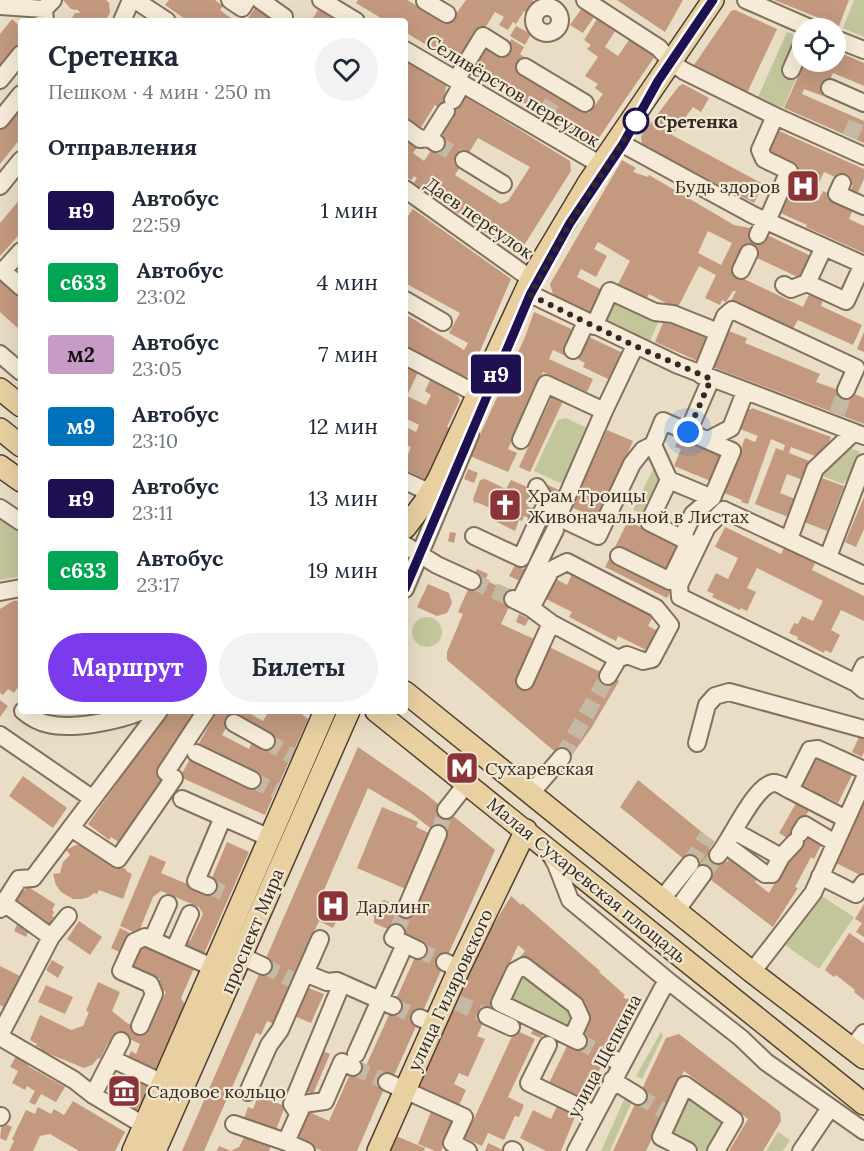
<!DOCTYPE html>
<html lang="ru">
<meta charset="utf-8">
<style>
:root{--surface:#fff;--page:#f2f2f3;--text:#1f2937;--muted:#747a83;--accent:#7c3aed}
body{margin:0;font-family:Lora,serif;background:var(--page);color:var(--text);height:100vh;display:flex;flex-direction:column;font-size:22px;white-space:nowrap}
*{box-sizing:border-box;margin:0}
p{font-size:20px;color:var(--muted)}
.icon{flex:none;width:33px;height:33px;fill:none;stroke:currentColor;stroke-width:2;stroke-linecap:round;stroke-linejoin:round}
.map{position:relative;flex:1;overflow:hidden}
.drawer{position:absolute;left:18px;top:18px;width:390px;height:696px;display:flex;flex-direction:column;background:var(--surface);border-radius:6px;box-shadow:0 6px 24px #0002}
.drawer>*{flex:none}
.badge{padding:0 12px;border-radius:4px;font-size:21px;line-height:39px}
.buttons{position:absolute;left:792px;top:18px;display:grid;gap:12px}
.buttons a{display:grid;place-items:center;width:54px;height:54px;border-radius:50%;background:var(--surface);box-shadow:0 6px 24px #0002;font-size:30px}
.you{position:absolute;width:30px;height:30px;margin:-15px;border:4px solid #fff;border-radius:50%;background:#1a73e8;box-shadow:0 0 0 9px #1a73e833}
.map>.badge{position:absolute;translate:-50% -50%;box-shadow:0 0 0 3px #fff}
h2{padding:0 30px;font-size:22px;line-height:54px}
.round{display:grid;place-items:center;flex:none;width:63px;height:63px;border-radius:32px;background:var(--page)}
.head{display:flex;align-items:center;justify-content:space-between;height:102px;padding:0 30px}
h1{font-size:28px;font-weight:700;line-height:45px}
.button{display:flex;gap:12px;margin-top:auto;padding:12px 30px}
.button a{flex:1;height:69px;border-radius:36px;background:var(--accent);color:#fff;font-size:24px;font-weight:700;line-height:69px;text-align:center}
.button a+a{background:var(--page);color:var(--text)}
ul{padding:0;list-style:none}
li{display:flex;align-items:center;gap:18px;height:72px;padding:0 30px}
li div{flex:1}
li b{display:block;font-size:22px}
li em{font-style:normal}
li .badge{min-width:66px;font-weight:700;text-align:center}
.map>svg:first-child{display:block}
</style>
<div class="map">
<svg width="864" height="1151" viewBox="0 0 864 1151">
<rect width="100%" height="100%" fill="#e9ddc6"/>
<path fill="#c3c69b" d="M854 0H864V37L843 28Z
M787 32 797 36 782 70 796 79 783 108 758 97Z
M612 296 660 318 650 341 602 319Z
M566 418 589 429 565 485 534 471 558 420Z
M844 445 860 452 851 476 843 484 817 474Z
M654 467 662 480 645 515 633 510Z
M0 517 21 530V576L0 580Z
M412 632a15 15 0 1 1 30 0a15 15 0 1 1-30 0Z
M820 895 854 917 819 969 785 945Z
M524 970 573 1007 571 1034 504 1001Z
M661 1032 663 1036 642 1079 636 1076Z
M627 1093 634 1097 610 1151H601Z
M686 1093 727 1121 709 1151H700L668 1134Z
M778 1132 790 1140 783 1151H766Z"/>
<path fill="#c3997f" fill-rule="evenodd" d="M63 0H106L109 3 110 13 105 21H70L75 13H80L78 10 71 9Z
M169 0H215L223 6 220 10 235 21H188L165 5Z
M358 0H407L449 24 466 0H532L536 3 529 14 524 11 516 24 513 22 508 30 499 25 504 17 495 12 461 66 405 32V21H386L356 3Z
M617 0H683L665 32Z
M774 0H849L839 26Z
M258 4 277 18 275 21H246Z
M582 8 594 17 583 33 570 25Z
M318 10 337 21H311Z
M735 10 777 29 747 93 696 71 694 65 731 11Z
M12 19 21 27V43L0 68V34Z
M597 19 615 31 605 47 618 56 629 40 655 56 594 145 467 69 482 46 492 52 495 50 500 53 499 57 502 59 511 39 524 47 520 54 524 57 516 69 589 113 603 94 595 88 598 84 585 76 598 57 587 49 591 45 584 40Z
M516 26 531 34 525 45 510 36Z
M836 51 864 63V86L833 73 823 96 804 89 802 94 864 121V143L784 108 805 62H836Z
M405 61 446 85 445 95 453 100 458 103 463 101 466 97 570 161 571 171 521 250 517 252 511 250 429 193 414 183 417 178 414 176 411 180 405 176V137L418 146 413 153 424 161 454 117 435 105 420 129 405 120ZM478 138 530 167 508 201 501 204 455 175Z
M683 84 709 98 701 112 693 107 672 135 763 184 754 203 642 145 641 136 679 86Z
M21 102V138L0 164V129Z
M777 130 864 169V179L856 197 849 194 853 185 824 172 812 198 818 201 823 191 830 194 828 199 846 207H854L849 219 864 226V253L806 227 807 225 776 211 796 168 766 154Z
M622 160 636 168 633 172 648 177 649 175 734 225 755 229 813 257 802 279 753 256 742 278 803 307 810 292 824 298 821 306 862 325 853 345 798 320 791 332 730 303 736 291H733L726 302 722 300 720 305 705 298 716 275 699 266 677 309 649 294 646 299 618 284 630 261 598 242 594 249 607 256 596 277 581 269 577 277 604 291 592 315 553 294 550 284ZM708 231 732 243 721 265 698 253Z
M21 198V239L18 236 0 256V223Z
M413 209 511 279 469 377H460L405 347V314L464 350 468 343 449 333 460 313 405 283V213L408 216Z
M0 279 21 297V331L0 312Z
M534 312 578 332 566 356 553 350 549 359 593 379 587 392 543 372 508 449 517 453 508 472 470 456 525 337Z
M665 318 711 337 700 362 655 342Z
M726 330 747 338 745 343 820 374 816 382 841 391 842 389 864 398V424L715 368 713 362Z
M864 332V352L857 349Z
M587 336 625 354 612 381 583 367 585 363 576 358Z
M405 365 418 372 407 396 426 405 431 395 425 391 430 380 456 393 460 400 447 427 450 428 427 480 405 470V452L408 454 411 447 405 445V430L406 427 416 432 419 425 405 418Z
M553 394 564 399 530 472 519 467Z
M748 408 751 410 752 408 831 437 823 459 791 447 789 453 812 462 805 481 787 474 780 493 798 500 791 518 755 504 776 448 783 451 785 445 771 439 748 504 741 502 742 500 724 493 745 438 755 442 758 436 740 429Z
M607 430 633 441 598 519 571 507 586 475H584L589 464 591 465Z
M679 437 724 455 713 482 674 466 681 449 675 447Z
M468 469 478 473 474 483 464 479Z
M819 477 844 486 827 531 802 521Z
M485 479 506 489 511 480 534 490 527 506 534 509 530 519 524 516 522 521 519 520 515 531 491 519 495 510 476 502 475 504 473 499 480 480Z
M548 485 563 492 559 500 544 493Z
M864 497V529L856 547 845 542Z
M628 521 681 548 668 573 615 547Z
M725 527 781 554 784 548 815 563 812 570 864 596V621L841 610 831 630 840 635 831 653 825 650 824 653 797 639 798 637 789 633 794 623 798 624 802 616 813 621 823 601 757 568 747 588 756 592 747 611 741 608 740 610 712 597 714 594 707 591 716 573 728 579 738 558 715 547Z
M450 532 456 533 454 543 448 541Z
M610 557 672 588 667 598 605 567Z
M515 565 526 570 520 581 509 576Z
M477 569 488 574 485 580 515 594 501 624 534 639 516 681H528L545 645 619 681 592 727 567 762 447 660V652L463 614 458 612Z
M574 570 656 611 648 626 658 631 648 651 618 636 616 641 569 617 572 612 544 598 554 578 567 585Z
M428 584 449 593 452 603 447 613 437 616 417 607Z
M21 600V688L19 686 14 693 8 689 3 695 0 693V609L13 601Z
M519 614 529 619 525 626 516 622Z
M0 700 8 706 0 717Z
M168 711H199L157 772 166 778 120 843 111 837 109 840 88 824Z
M217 711H245L263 721 269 711H298L308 719 265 815 180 777 190 759 249 787 256 772 198 745ZM232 718 254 738 249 749 222 735Z
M861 733 864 735V752L862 757 852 752Z
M358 747 426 794 495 850 392 1080 387 1082 357 1151H322L293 1138 305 1110 329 1121 355 1063 365 1068 421 944 374 923V912L377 905 384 900 410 911 442 837 411 813 368 788 321 897 343 907 333 928 319 921 274 1024 267 1021 261 1035 256 1033 204 1151H182Z
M818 755 854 771 838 803 826 797 823 802 810 795 813 790 803 785Z
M23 776 67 808 53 828 9 796Z
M638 780 714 842 709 849 727 862 732 854 760 875 755 882 769 893 797 844 779 833 799 798 812 805 797 831 821 845 814 859 811 857 795 887 798 888 773 927 690 864 620 807Z
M864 796V872L862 876 832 861Z
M382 807 418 822 416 827 429 833 406 889 357 868Z
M227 842 249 852 203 956 183 947 186 939 190 941 203 914 199 907 161 891 153 897 138 934 120 926 150 855 166 862 161 873 206 892Z
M76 845H84L101 856 104 861 126 869V871L132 874 123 899 99 890 97 894 94 893 89 897 82 899H73L61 892 56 885 53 874 60 873 63 862 70 855 66 850Z
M27 886 55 904 52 910 54 912 52 916 54 917 48 926 13 901 20 888 24 891Z
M511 896 521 905 522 903 600 971 599 972 625 995 623 997 626 999 630 998 633 1008 629 1009 627 1012 630 1014 611 1051 609 1050 584 1103 548 1085 569 1042 589 1018 584 1006 521 956 525 951 518 945 477 1036 485 1039 468 1077 459 1073 454 1084 466 1090 457 1110 416 1091 489 932Z
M864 904V937L856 932 862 923 855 919Z
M19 920 31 926 26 937 14 931Z
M79 921 102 937 90 955 67 939Z
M120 928 130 933 123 954 111 948Z
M849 933 864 943V1000L854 992 855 990 836 975 834 977 825 970Z
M143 942 196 964 181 998 185 1005 155 1075 126 1062 131 1051 136 1054 140 1044 119 1034 113 1046 108 1043 100 1059 98 1058 92 1065 84 1068 40 1050 41 1048 36 1046 37 1044 30 1040 40 1015 71 1030 83 1026 89 1012 86 1011 98 982 120 992 112 1011 127 1023 147 1033 166 992 156 987 160 979 132 968Z
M52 960 64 967 58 978 46 970Z
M0 966 20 976 5 1008 0 1005Z
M46 985 73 997 65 1014 38 1002Z
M306 987 324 994 311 1023 294 1016Z
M535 1025 545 1030 541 1038 531 1034Z
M515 1030 535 1039 508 1097 524 1105 519 1117 515 1116 504 1140 488 1133 482 1146 465 1138Z
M679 1034 780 1112 781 1121 763 1151H729L748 1119 684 1071 646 1151H613L666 1038Z
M320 1050 330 1054 313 1094 303 1090Z
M16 1056 30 1063 28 1066 65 1087 56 1102 41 1094 35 1105 29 1102 35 1091 27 1086 25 1090 12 1083 18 1071 10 1067Z
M128 1071 151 1083 137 1111 114 1099Z
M258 1096 285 1106 275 1133 243 1121 248 1107 253 1109Z
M73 1101 125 1132 115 1151H79L50 1134 40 1136 33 1151H9L14 1141 12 1139 26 1110 35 1114 38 1107 51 1114 54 1109 64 1115Z
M558 1104 577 1112 561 1151H546L520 1138 533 1110 551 1119Z
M433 1107 456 1117 441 1151H435L418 1144Z
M2 1122 12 1127 6 1141 0 1138Z
M245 1136 271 1146 269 1151H217L219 1146 231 1151 239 1147Z
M396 1136 425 1148 424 1151H389Z
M488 1143 505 1151H485Z"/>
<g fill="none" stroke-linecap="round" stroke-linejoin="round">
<path stroke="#c5b9a5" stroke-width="16" stroke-dasharray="16 8" stroke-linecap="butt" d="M544 116 557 94
M850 137 858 118
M436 143 464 160
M837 413 846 390
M472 581 513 599
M266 741 292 756
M562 757 608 676
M252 780 276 791
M438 834 446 810
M690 864 707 836
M703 874 718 855
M208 886 229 895
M396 933 406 909
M418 950 445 962
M263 966 293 980
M456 1002 487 1016
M393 1006 420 1018
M578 1041 607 1056
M353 1067 387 1082
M638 1096 665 1112"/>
<g stroke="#83705d" stroke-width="20">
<path id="minor" d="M135 0 167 21
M230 0 242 8 247 0
M260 0 284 17V21
M321 0 356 21
M585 0 659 48 671 62 684 71 775 116 864 156
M746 0 810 28
M425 1 447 14
M0 6 44 9
M534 20a13 13 0 1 1 26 0a13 13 0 1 1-26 0Z
M45 21 44 9 53 0
M122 21 131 0
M836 39 864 50
M405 50 601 165
M525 67 585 103
M791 70 802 45
M0 80 21 54
M456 80 483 36 502 48
M830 88 864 103
M453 100 462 84
M0 120 21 94
M405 128 420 139 429 138
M617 141 753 215 864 265
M436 143 429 138 446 111
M464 160 503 184
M842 183 837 194 864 206
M0 186 21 160
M405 189 531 279
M767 221 789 171 764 159 760 150 775 116
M758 235 765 220
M21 251 3 271 21 287
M741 270 749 253
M807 283 824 247
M784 285 791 289 807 283 846 301 863 264
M524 291 678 365 864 436
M405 300 443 322
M594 326 610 291 655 312 673 314 718 332
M573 350 586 322
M0 354 21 372
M405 356 477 394
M701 375 725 316 732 310 856 368 846 390
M604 411 558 517 598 536 632 464 643 450 653 445 663 421 732 451 712 498 693 514 682 538
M688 432 711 379
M521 440 546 384 604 411 635 346
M708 440 731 428 745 392
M669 480 712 498
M405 481 431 493
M537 487 547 503 543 510
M0 508 21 522
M474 536 521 558 543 510 558 517
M789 539 815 469 854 432
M405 545 437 565 472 581
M619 556 670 581 689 542 649 522 669 480 653 445
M828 557 864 463
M864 575 724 510 707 527 679 585 680 597 856 683 864 690
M405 589 470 435
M0 592 21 588
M513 599 531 608 551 623 618 659 608 676
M519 602 555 530
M531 608 551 570 567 562 656 608 670 625 652 659 643 661 627 655 618 659
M525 681 551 623
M856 683 864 666
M23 711C30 717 38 722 48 724 73 730 118 721 142 711
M234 723 266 741
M0 735 93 799
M697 743 707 705 715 696 729 692 864 729
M196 753 252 780
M790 790 846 819
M531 793 562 757
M182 799 270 838
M446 810 467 783
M71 828 118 859 174 778 166 772 206 711
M734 831 781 857
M800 833 805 825 835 843
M726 845 765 874H772L781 857 795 842
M549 852 556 864 570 900 667 980 741 1038 766 1062 864 1131
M718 855C731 840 754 786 773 783 779 782 785 788 790 790L810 750 818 749 864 770
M820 876 856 894 864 883
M208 886 196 881 223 817
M662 899 690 864
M0 909 19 879 33 878 159 711
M406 909 438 834
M676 911 703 874
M396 933 393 938 418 950
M51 937 68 916
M152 940 168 904
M174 950 190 914
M241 956 263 966
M445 962 459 969
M752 972 813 893 864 780
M305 973 327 982 337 981 393 1006
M487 1016 511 1027
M420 1018 434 1024
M140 1026 154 994 150 984 121 971 134 942 145 937 212 967
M0 1035 51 937 4 903
M0 1037 74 1080 93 1095 145 1126
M572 1038 581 1018 575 1005 524 966 515 971 500 1003 578 1041
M857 1042 864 1033
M548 1045 529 1083 594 1114
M356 1054 401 953
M607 1056 622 1063
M112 1059 163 1083
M612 1080 638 1096
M387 1082 464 1117 452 1143 468 1151
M248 1092 269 1045 280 1030 320 939
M93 1095 121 1041
M298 1113 292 1104 342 983
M0 1117 1 1116
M234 1124 286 1142
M512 1150 514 1151
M306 1151 286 1142 303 1104 325 1101 342 1062 353 1067
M576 1151 667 980
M688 1151 661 1137 685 1085 734 1120 716 1151
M801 1151 830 1108"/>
</g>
<g stroke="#513f31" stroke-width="24">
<path id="major" d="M0 389 21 406
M0 429 21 446
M0 466 21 481
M405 528 424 503 438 480 531 279 589 182 713 0
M405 692 752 972 864 1058
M376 711 864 1104
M133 1151 325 711
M155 1151 349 711
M378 1151 459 969 526 830"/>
</g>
<use href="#minor" stroke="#f5ebd8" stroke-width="16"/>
<use href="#major" stroke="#e8d0a1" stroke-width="21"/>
</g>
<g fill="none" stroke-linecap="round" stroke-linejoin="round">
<g stroke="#fff" stroke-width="14">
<path id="line" d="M405 589 530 295 570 223 623 144 658 81 713 0"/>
</g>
<use href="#line" stroke="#1f1051" stroke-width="9"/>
<path stroke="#342920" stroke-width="6" stroke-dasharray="0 10.8" d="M636 121 570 223 530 295 635 346 711 379 688 432"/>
</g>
<defs>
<g id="hospital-square" transform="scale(1.725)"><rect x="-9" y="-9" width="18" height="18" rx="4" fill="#8b3438" stroke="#f2e8d4"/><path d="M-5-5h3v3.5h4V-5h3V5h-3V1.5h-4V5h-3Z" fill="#fff"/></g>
<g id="church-square" transform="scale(1.725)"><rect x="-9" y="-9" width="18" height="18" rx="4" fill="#8b3438" stroke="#f2e8d4"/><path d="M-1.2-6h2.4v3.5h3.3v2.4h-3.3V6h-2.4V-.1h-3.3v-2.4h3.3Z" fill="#fff"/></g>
<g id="metro-square" transform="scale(1.725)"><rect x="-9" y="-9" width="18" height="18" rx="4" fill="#8b3438" stroke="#f2e8d4"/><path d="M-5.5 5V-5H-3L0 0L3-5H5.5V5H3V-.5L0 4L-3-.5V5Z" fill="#fff"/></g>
<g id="museum-square" transform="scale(1.725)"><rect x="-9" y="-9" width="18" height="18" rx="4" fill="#8b3438" stroke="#f2e8d4"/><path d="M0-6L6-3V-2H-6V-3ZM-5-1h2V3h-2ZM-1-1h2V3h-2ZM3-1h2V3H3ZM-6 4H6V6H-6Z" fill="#fff"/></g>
</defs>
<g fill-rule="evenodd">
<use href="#hospital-square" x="803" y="186"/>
<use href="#church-square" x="505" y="505"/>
<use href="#metro-square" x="462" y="768"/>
<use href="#hospital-square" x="333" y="906"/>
<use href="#museum-square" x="124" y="1091"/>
</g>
<circle fill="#fff" stroke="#1f1051" stroke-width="3" cx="636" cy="121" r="12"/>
<g text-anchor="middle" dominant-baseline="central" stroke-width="4.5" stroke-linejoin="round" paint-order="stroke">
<g font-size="18" fill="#342920" stroke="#f2e8d4">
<text transform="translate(513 91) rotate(31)">Селивёрстов переулок</text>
<text transform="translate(479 218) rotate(35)">Даев переулок</text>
<text transform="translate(587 880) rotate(39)">Малая Сухаревская площадь</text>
<text transform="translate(252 931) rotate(-67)">проспект Мира</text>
<text transform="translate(450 990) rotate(-65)">улица Гиляровского</text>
<text transform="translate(604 1056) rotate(-62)">улица Щепкина</text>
</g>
<g font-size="18" font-weight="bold" fill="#342920" stroke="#f2e8d4" text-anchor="start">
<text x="654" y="121">Сретенка</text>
</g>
<g font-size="18" fill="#342920" stroke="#f2e8d4" text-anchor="start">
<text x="780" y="186" text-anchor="end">Будь здоров</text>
<text x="528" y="495">Храм Троицы<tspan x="528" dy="21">Живоначальной в Листах</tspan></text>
<text x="485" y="768">Сухаревская</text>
<text x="356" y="906">Дарлинг</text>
<text x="147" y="1091">Садовое кольцо</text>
</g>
</g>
</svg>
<div class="buttons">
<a><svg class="icon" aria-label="locate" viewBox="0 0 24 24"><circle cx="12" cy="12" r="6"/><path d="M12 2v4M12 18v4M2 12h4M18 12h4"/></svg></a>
</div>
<div class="you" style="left:688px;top:432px"></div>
<b class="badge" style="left:496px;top:374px;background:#1f1051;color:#fff">н9</b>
<section class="drawer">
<div class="head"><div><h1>Сретенка</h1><p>Пешком · 4 мин · 250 m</p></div><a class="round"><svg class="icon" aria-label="heart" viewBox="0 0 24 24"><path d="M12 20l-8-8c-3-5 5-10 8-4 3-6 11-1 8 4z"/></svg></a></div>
<h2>Отправления</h2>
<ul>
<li><span class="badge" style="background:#1f1051;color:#fff">н9</span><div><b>Автобус</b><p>22:59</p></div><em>1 мин</em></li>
<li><span class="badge" style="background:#00a651;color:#fff">с633</span><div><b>Автобус</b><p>23:02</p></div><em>4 мин</em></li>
<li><span class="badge" style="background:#c69bc6;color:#111">м2</span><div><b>Автобус</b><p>23:05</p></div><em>7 мин</em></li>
<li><span class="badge" style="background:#0072bc;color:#fff">м9</span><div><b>Автобус</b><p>23:10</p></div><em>12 мин</em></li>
<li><span class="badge" style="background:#1f1051;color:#fff">н9</span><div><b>Автобус</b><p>23:11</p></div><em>13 мин</em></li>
<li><span class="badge" style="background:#00a651;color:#fff">с633</span><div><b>Автобус</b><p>23:17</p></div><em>19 мин</em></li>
</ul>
<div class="button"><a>Маршрут</a><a>Билеты</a></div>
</section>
</div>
